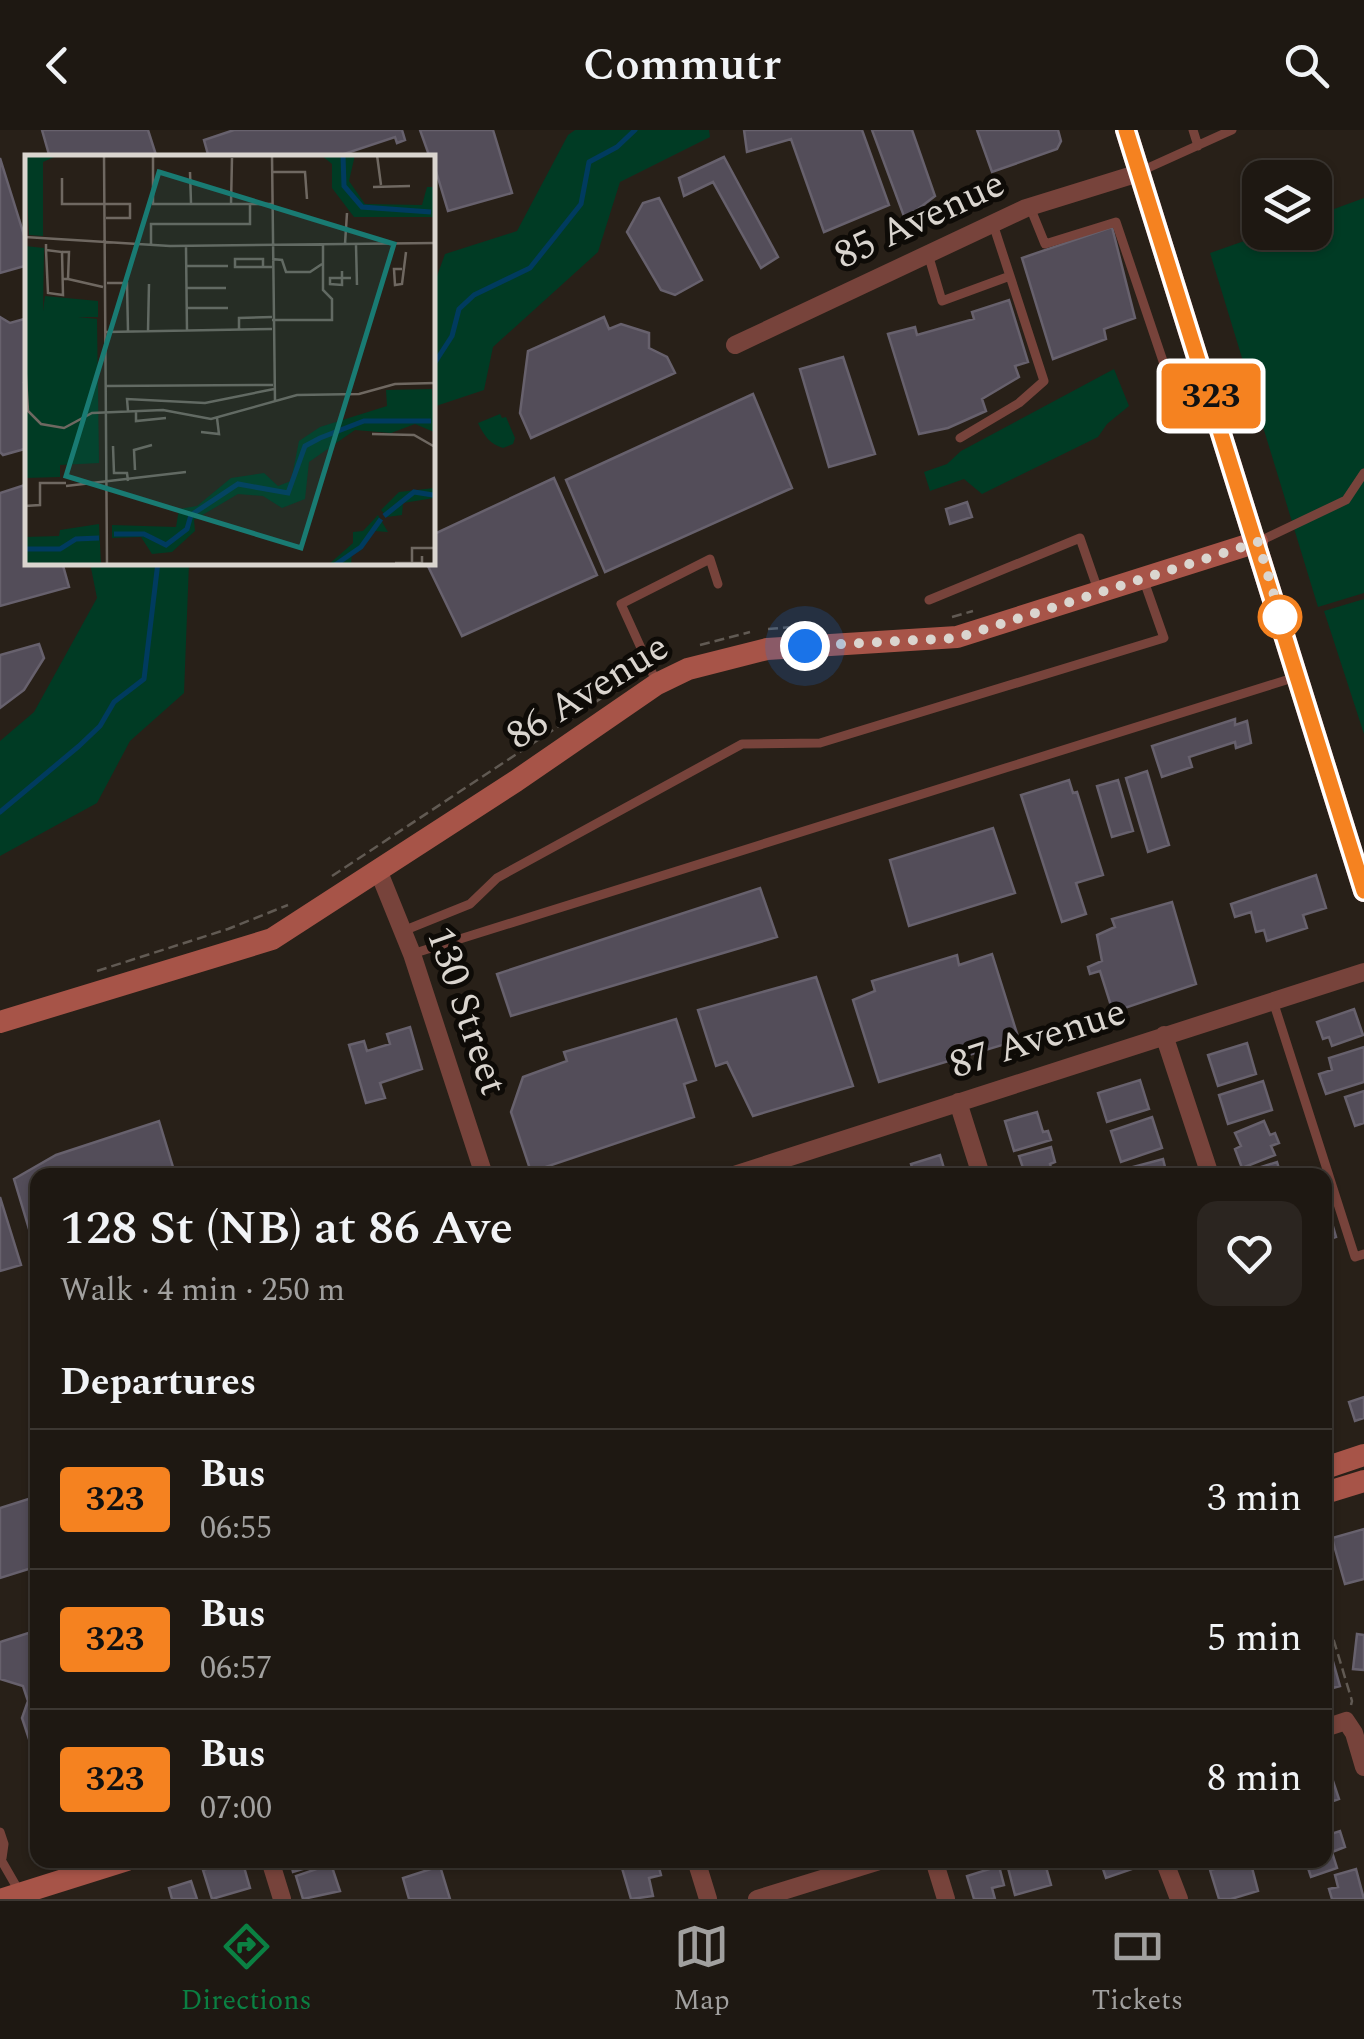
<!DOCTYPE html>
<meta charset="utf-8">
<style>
:root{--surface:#1e1812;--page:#2b2520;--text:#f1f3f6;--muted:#a1a09f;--line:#3c3732;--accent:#0b8043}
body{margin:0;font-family:Spectral,serif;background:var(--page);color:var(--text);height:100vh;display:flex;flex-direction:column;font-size:38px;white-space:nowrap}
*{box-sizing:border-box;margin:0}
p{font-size:32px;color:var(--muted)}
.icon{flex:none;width:55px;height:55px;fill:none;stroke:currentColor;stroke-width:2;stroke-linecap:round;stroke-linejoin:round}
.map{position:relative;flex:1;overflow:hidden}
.sheet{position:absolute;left:30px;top:1038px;width:1302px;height:700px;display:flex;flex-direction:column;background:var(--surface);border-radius:20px;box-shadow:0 2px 8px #0004,0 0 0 2px var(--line)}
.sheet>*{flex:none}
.badge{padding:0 20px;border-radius:8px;font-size:35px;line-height:65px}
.buttons{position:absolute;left:1242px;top:30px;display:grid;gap:20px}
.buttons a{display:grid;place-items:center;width:90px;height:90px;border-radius:20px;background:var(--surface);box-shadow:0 2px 8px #0004,0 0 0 2px var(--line);font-size:50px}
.you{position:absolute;width:50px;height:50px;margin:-25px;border:8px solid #fff;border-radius:50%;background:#1a73e8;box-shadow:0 0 0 15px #1a73e833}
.map>.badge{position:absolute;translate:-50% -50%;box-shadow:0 0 0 5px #fff}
h2{padding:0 30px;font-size:38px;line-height:90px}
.round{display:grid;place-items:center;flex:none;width:105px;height:105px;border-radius:20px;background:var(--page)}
.overview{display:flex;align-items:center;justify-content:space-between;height:170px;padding:0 30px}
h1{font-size:48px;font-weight:600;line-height:75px}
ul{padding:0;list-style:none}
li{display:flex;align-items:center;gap:30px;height:140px;padding:0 30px;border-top:2px solid var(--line)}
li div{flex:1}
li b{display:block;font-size:38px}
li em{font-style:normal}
li .badge{min-width:110px;font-weight:700;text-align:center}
header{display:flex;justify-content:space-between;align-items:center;height:130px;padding:0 30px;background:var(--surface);font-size:45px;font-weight:600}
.tab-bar{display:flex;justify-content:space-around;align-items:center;height:140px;border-top:2px solid var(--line);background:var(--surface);font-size:28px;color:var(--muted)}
.tab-bar a{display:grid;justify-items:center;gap:5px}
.tab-bar .on{color:var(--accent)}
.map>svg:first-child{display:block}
</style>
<header><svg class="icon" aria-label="back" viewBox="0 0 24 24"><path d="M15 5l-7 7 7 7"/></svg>Commutr<svg class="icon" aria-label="search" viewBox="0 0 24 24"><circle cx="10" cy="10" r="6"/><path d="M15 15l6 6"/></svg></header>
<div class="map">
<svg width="1364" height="1769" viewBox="0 0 1364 1769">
<rect width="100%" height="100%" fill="#282018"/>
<path fill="#003b24" d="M575 0H709L710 7 620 52 598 122 493 217 484 260 433 277V157L445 124 517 101 568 5Z
M1364 68V463L1318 477 1210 123 1267 103 1315 102V86Z
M1114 239 1129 276 1107 294 1098 307 982 364 964 349 930 361 924 342 947 334 961 321Z
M500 284 502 288 506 287 515 308 513 314 503 318C490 314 484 306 478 293Z
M90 433H189L184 563 130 611 97 673 0 726V611L34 582 97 468Z
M1364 469V604L1324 481Z"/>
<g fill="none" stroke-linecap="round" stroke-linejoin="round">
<path stroke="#003b5f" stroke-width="5" d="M432 237 452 206 459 179 474 165 530 138 581 74 589 32 617 17 635 0
M0 682 79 616 100 596 114 572 144 549 158 432"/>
</g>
<path fill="#534d59" stroke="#67616d" stroke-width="2.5" d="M42 0H148L157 28H50Z
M234 0H402L405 10 397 13 395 7 332 28H209L204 10Z
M420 0H493L512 63 448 81 432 28H430Z
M744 0H862L889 75 824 102 791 9 747 22Z
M872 0H912L935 66 905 89Z
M977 0H1058L1061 11 1057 19 992 42Z
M724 27 778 127 761 138 713 52 684 66 679 48Z
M0 28 28 118V135L0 143Z
M659 68 702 150 675 165 661 160 627 102 643 73Z
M1112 97 1135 188 1104 199 1106 209 1053 229 1022 128Z
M1009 170 1028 232 1015 236 1019 247 982 269 986 281 948 298 919 304 888 204 915 197 917 205 974 189 972 182Z
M0 187 10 193 28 188V252L24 253 28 265V318L3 325 0 322Z
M604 187 609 199 621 194 649 203V218L667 227 675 243 531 308 520 283 528 221Z
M843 227 875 324 829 337 800 239Z
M753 264 792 358 605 442 566 350Z
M554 348 597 445 462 506 426 432H432V405Z
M28 354V432H62L69 457 0 476V363Z
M967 372 972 387 950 394 946 379Z
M39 514 44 528 24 560 0 578V525Z
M1235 589V595L1247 591 1251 613 1236 618 1235 612 1189 627 1192 637 1162 647 1152 616Z
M1147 641 1169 715 1148 722 1126 648Z
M1069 650 1073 663 1077 662 1103 745 1076 753 1086 784 1062 792 1021 665Z
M1118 650 1133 701 1112 707 1097 656Z
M993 698 1015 763 909 796 890 730Z
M1316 745 1326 778 1303 785 1307 798 1267 811 1264 800 1256 802 1251 782 1235 787 1231 774Z
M760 758 777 807 511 886 497 844Z
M1172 772 1196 854 1113 882 1100 841 1090 844 1088 837 1102 831 1097 805 1115 797 1112 789Z
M992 824 1019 910 879 952 853 870 875 861 872 851 957 825 959 835Z
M816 847 853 956 753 986 727 932 716 936 698 880Z
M1354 879 1363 905 1332 916 1329 907 1323 909 1317 892Z
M676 889 696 950 684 954 694 987 531 1042 511 982 523 947 567 931 564 922Z
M410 897 422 939 380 953 385 968 366 973 349 915 364 911 367 921 390 914 387 904Z
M1247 913 1256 944 1218 956 1208 925Z
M1364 917V952L1326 964 1319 944 1332 940 1329 928Z
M1140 950 1149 979 1107 992 1098 963Z
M1263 951 1272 980 1228 994 1219 965Z
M1364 961V993L1355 996 1345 967Z
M1037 982 1043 1002 1048 1001 1051 1010 1014 1021 1005 991Z
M1152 987 1162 1018 1121 1032 1111 1001Z
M159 991 173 1037 163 1042 164 1045H38V1129L14 1049 56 1025Z
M1264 991 1270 1005 1275 1003 1279 1013 1271 1016 1275 1025 1242 1038 1235 1019 1241 1016 1235 1003Z
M1051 1017 1055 1032 1050 1034 1053 1045H1021L1025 1044 1019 1026Z
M940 1025 946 1045H914L911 1034Z
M1163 1029 1167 1045H1127L1125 1039Z
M1277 1032 1281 1045H1246L1245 1042Z
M0 1067 21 1135 0 1141Z
M1330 1086 1336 1107 1327 1110 1325 1088Z
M1364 1267V1288L1355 1291 1349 1272Z
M38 1366V1436L0 1448V1378Z
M1364 1399V1449L1345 1454 1332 1408Z
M38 1500V1636L22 1588 28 1571 23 1556 0 1549V1512Z
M1357 1504 1364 1505V1540L1353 1539Z
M1328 1514 1340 1556 1325 1560V1515Z
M1327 1633 1339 1669 1325 1674V1634Z
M1340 1701 1345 1717 1332 1722 1337 1738 1311 1747 1306 1732 1300 1734 1298 1730H1325V1706Z
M234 1730H242L250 1758 212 1769 203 1740Z
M290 1730H330V1731L293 1742Z
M651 1730H657L661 1745 649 1748 653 1766 631 1769 622 1738Z
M1020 1730H1044L1051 1755 1015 1765 1007 1734Z
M1100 1730H1133L1135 1738 1106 1748Z
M1250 1730 1258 1761 1231 1769H1219L1210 1740Z
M331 1734 340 1761 303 1769 296 1746Z
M440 1736 450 1769H409L403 1748Z
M999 1736 1004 1755 992 1758 995 1769H974L967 1746Z
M1356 1739 1364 1769H1332L1329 1759 1338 1757 1335 1745Z
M191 1751 197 1769H172L169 1758Z"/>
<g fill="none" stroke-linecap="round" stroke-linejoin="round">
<path stroke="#615a53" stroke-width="2.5" stroke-dasharray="10 5" stroke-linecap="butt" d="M952 487 973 481
M768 499 805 496
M700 515 750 502
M332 746 609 563
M97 841 228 799 288 775
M1325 1481 1352 1571 1351 1575"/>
<path stroke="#77433b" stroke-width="9" d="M1193 0 1198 16
M1139 42 1232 0
M1030 77 1045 114 1116 92 1165 237
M928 124 942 171 1010 146 993 94
M960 308 1019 273 1044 251 1010 146
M1260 411 1346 370 1364 343
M929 470 1080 408 1098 460
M656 551 621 474 710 429 718 454
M403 801 470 774 497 748 742 614 820 613 1164 508 1144 451
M412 824 1296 547
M1273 871 1355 1127 1364 1124
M0 1702 4 1714 2 1728
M0 1728 19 1761"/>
<path stroke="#77433b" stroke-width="18" d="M735 215 1026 78 1139 43
M378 740 412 824 484 1045
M1164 905 1210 1045
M958 972 981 1045
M734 1045 1364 842
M1325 1598 1346 1591 1354 1603 1364 1637
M270 1730 282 1769
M696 1730 708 1769
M934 1730 946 1769
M1164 1730 1179 1769
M757 1769 883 1730"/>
<path stroke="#a75448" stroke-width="22" d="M1126 0 1364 761
M0 892 272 809 516 651 657 554 688 539 767 519 957 507 1257 412
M1325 1338 1364 1325
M1325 1363 1364 1351
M3 1769 127 1730"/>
</g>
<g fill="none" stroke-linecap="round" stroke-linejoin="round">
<g stroke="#fff" stroke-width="22">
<path id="line" d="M1126 0 1364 761"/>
</g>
<use href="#line" stroke="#f58220" stroke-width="15"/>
<path stroke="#dad5cf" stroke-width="10" stroke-dasharray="0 18" d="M805 516 957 508 1258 412 1284 498 1280 487"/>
</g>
<circle fill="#fff" stroke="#f58220" stroke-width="5" cx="1280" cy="487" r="20"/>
<g text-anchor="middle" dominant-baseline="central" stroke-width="10" stroke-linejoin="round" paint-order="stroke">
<g font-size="40" fill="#dad5cf" stroke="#0e0b07">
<text transform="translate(920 90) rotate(-25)">85 Avenue</text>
<text transform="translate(588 562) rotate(-32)">86 Avenue</text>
<text transform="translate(466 881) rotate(71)">130 Street</text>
<text transform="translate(1038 909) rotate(-18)">87 Avenue</text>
</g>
</g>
<g transform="translate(25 25)">
<rect width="410" height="410" fill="#282018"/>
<path d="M0 0H34L18 7V81L4 80ZM296 0H330L324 26 340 49 397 50 402 32H408V62H329L307 33V9ZM0 91 19 93 18 156 20 141 73 146V162H53L72 164 74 308 35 310V322L0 323ZM361 235 407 234 409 277 390 269 366 278 330 275 284 307 280 344 257 353 238 341 213 339 169 365 170 376 147 397 127 399 116 382 87 383V370L151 372 154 354 172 351 206 323 239 318 253 331 266 326 274 286 295 272 362 251ZM409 333V343L378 348 377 360 362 362 356 355 374 337ZM353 360 363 377 349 376 335 396 327 397 326 410H303L328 388V377L338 376ZM74 369 76 410H0V382L34 381 35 375Z" fill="#003b24"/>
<path fill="none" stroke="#003b5f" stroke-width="5" d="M318 0 319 31 337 52 406 57M359 361 389 337 408 340M89 379H119L141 390 162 374 166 360 213 329 263 338 280 291 295 283 339 266H406M0 394H35L51 384 74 383M310 410 336 392 356 364"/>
<path fill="none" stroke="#6f6861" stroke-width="2.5" d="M79 0 82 410M128 0V49H247M247 0 250 246M352 0 356 30M165 17 166 48M247 17H280L282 44M37 23V49H105V63H81M348 32 385 31M206 49 207 3M0 82 145 91 410 88M126 89V69H225V49M320 89 322 58M331 90 332 130M161 92 162 175M21 95 37 97 38 140 23 138 21 95V89M37 97H44L43 124H38M247 104 257 105 261 117H285L297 109M161 111H203M238 112V104H210V112H247M377 114H369L370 130 377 129 381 97M317 116V130L305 129V123H326M43 124 78 132M82 128H102L103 176M162 133H201M162 153H203M247 165H307V144L298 135V90M214 175V163L247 162M123 176 124 129M81 177 247 174M0 206 3 256 16 269 39 273 67 258 138 255 186 264 272 240 334 239 370 229 410 228M81 231 248 230M103 256 102 244 180 248 249 234M111 256V266L141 263M176 277 194 279 192 263M347 279 389 280 410 292M88 291 89 318H102L103 326M110 315 109 295 127 290M41 331 161 317M0 361V351L15 350V328H41M370 408H397V401M387 410V393H410"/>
<path fill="#197b73" fill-opacity="0.15" stroke="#197b73" stroke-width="5" d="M134 17 369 89 276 393 41 321Z"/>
<rect width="410" height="410" fill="none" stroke="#dad5cf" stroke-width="5"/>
</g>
</svg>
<div class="buttons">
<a><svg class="icon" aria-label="layers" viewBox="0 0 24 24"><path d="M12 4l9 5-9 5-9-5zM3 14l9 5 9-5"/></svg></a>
</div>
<div class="you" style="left:805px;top:516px"></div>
<b class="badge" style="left:1211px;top:266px;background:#f58220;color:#111">323</b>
<section class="sheet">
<div class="overview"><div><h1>128 St (NB) at 86 Ave</h1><p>Walk · 4 min · 250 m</p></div><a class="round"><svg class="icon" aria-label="heart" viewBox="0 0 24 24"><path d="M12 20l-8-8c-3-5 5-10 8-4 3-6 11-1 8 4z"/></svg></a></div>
<h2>Departures</h2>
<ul>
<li><span class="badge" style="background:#f58220;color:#111">323</span><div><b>Bus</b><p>06:55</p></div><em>3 min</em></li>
<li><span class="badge" style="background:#f58220;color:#111">323</span><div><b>Bus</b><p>06:57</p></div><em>5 min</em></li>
<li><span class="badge" style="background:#f58220;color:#111">323</span><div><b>Bus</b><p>07:00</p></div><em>8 min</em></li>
</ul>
</section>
</div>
<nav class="tab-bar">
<a class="on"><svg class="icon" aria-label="directions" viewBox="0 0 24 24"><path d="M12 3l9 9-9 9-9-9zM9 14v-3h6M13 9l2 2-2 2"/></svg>Directions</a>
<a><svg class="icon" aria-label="map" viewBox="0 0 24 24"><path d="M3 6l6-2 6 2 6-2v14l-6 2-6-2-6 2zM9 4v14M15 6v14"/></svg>Map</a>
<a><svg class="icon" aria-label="tickets" viewBox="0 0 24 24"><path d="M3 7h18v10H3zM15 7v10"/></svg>Tickets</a>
</nav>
